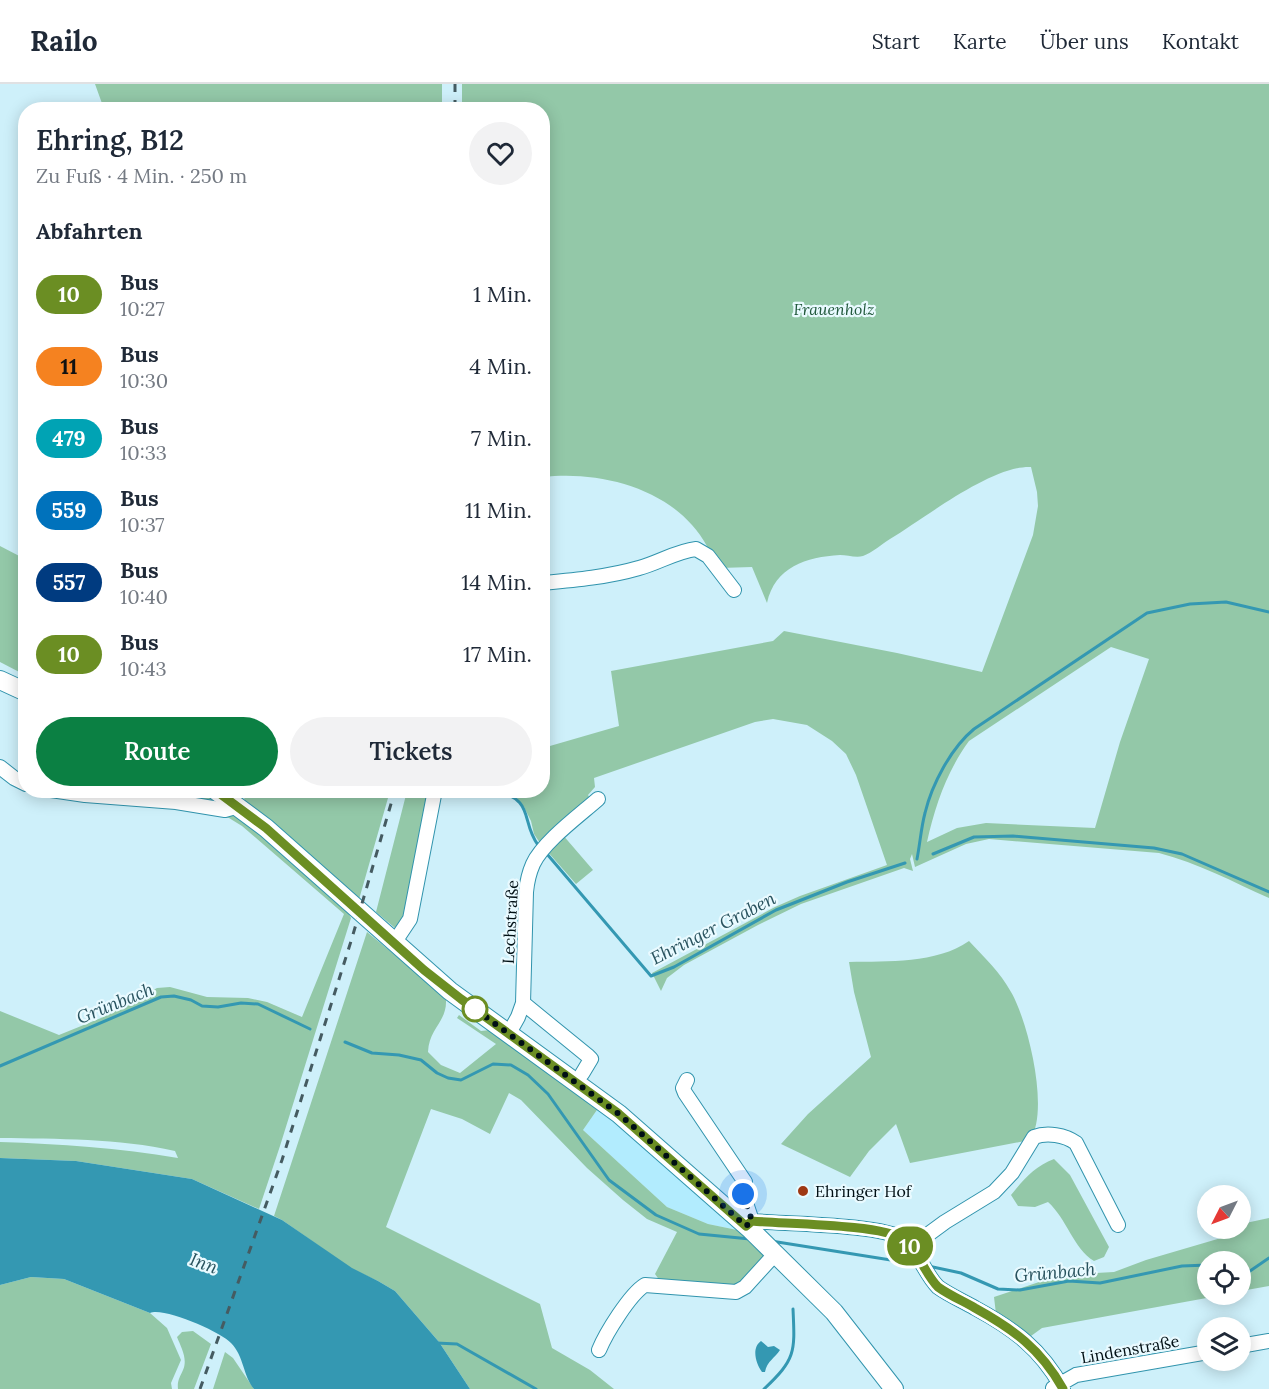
<!DOCTYPE html>
<html lang="de">
<meta charset="utf-8">
<style>
:root{--surface:#fff;--page:#f2f2f3;--text:#1f2937;--muted:#747a83;--line:#e0e1e3;--accent:#0b8043}
body{margin:0;font-family:Lora,serif;background:var(--page);color:var(--text);height:100vh;display:flex;flex-direction:column;font-size:22px;white-space:nowrap}
*{box-sizing:border-box;margin:0}
p{font-size:20px;color:var(--muted)}
.icon{flex:none;width:33px;height:33px;fill:none;stroke:currentColor;stroke-width:2;stroke-linecap:round;stroke-linejoin:round}
.map{position:relative;flex:1;overflow:hidden}
.sheet{position:absolute;left:18px;top:18px;width:532px;height:696px;display:flex;flex-direction:column;background:var(--surface);border-radius:24px;box-shadow:0 3px 15px #0003}
.sheet>*{flex:none}
.badge{padding:0 12px;border-radius:20px;font-size:21px;line-height:39px}
.needle{width:39px;rotate:228deg}
.buttons{position:absolute;left:1197px;top:1101px;display:grid;gap:12px}
.buttons a{display:grid;place-items:center;width:54px;height:54px;border-radius:50%;background:var(--surface);box-shadow:0 3px 15px #0003;font-size:30px}
.you{position:absolute;width:30px;height:30px;margin:-15px;border:4px solid #fff;border-radius:50%;background:#1a73e8;box-shadow:0 0 0 9px #1a73e833}
.map>.badge{position:absolute;translate:-50% -50%;box-shadow:0 0 0 3px #fff}
h2{padding:0 18px;font-size:22px;line-height:54px}
.round{display:grid;place-items:center;flex:none;width:63px;height:63px;border-radius:32px;background:var(--page)}
.summary{display:flex;align-items:center;justify-content:space-between;height:102px;padding:0 18px}
h1{font-size:28px;font-weight:600;line-height:45px}
.button{display:flex;gap:12px;margin-top:auto;padding:12px 18px}
.button a{flex:1;height:69px;border-radius:36px;background:var(--accent);color:#fff;font-size:24px;font-weight:600;line-height:69px;text-align:center}
.button a+a{background:var(--page);color:var(--text)}
ul{padding:0;list-style:none}
li{display:flex;align-items:center;gap:18px;height:72px;padding:0 18px}
li div{flex:1}
li b{display:block;font-size:22px}
li em{font-style:normal}
li .badge{min-width:66px;font-weight:700;text-align:center}
header{display:flex;align-items:center;gap:36px;box-sizing:border-box;height:84px;padding:0 30px;background:var(--surface);border-bottom:2px solid var(--line)}
header strong{font-size:28px}
nav{display:flex;gap:33px;margin-inline-start:auto;font-size:21px}
.map>svg:first-child{display:block}
</style>
<header>
<strong>Railo</strong>
<nav><a>Start</a><a>Karte</a><a>Über uns</a><a>Kontakt</a></nav>
</header>
<div class="map">
<svg width="1269" height="1305" viewBox="0 0 1269 1305">
<rect width="100%" height="100%" fill="#cef0fa"/>
<path fill="#b2ecfe" d="M599 1023 742 1147 708 1140 667 1123 583 1046Z"/>
<path fill="#93c8a8" fill-rule="evenodd" d="M95 0H442V25H104Z
M462 0H1269V814C1233 798 1198 779 1159 769L989 755 966 760 915 783 912 770 910 775 913 787 904 784 801 820 758 841 684 881 667 894 661 907 652 889 775 823 800 812 887 781 856 691 846 670 832 657 807 641 773 635 755 638 594 694 595 703 588 711 591 716 562 750 593 786 576 800 540 759 534 750 531 737 524 723 511 707 543 706V664L619 642 611 587 773 557 784 547 897 569 982 588 1033 451 1038 422 1037 408 1031 383C992 381 925 434 890 455 882 460 872 469 863 472 856 474 847 471 840 471 806 473 775 483 767 519L752 483 720 484C710 469 704 454 692 441 657 401 594 387 543 393V26H462ZM1111 563 1149 575 1120 658 1095 744 986 739 957 744 927 758C935 722 947 687 969 657Z
M0 462 25 475V591L0 578Z
M189 707H204L226 720 188 716Z
M224 707H237L244 713 243 707H390L358 819 246 722 244 713 237 716Z
M407 707H430L404 836 395 844 376 828Z
M207 728 236 730 347 826 351 834 280 1062 259 1125 192 1095 76 1077 0 1074V1058C60 1060 119 1064 178 1074L175 1067C118 1054 58 1055 0 1054V927L59 951 101 934 157 904 170 903 207 913 248 914 267 918 302 933 344 830 242 742 229 734Z
M367 848 435 904 446 916C447 938 429 944 428 968L441 981 460 989 496 960 457 934 459 931 481 947 490 946 599 1023 583 1046 667 1123 708 1140 742 1147 765 1170 744 1196 732 1204 660 1197 655 1190 677 1148 647 1135 623 1116 587 1084 521 1016 509 1009 490 1050 462 1035 431 1025 386 1143 540 1220 552 1264 590 1286 614 1305H470L439 1258 395 1207 378 1197 352 1185 282 1136 274 1132Z
M969 857C984 873 1000 888 1011 908 1028 937 1050 1027 1030 1056L910 1079 896 1040 869 1067 850 1093 781 1060 808 1030 871 973 854 908 849 878C888 877 936 880 969 857Z
M1054 1075 1070 1091 1109 1163 1104 1173 1094 1177C1073 1164 1067 1135 1048 1118L1035 1123 1018 1122 1011 1111C1024 1095 1035 1082 1054 1075Z
M1269 1134V1202L1241 1207 1240 1178H1208V1210L1223 1211 1042 1244 1031 1252 996 1230 994 1213 1060 1191 1114 1188 1146 1176 1238 1149V1145L1240 1144 1241 1140Z
M31 1193 64 1195 150 1229 167 1244 181 1276 171 1299 172 1305H0V1201Z
M193 1247 211 1260 194 1305H178C177 1297 180 1293 183 1286 188 1275 181 1263 177 1253L182 1248Z
M225 1268 233 1274 254 1305H213Z"/>
<path fill="#3498b2" d="M0 1074 76 1077 192 1095 282 1136 352 1184 378 1197 395 1207 439 1258 470 1305H254C243 1292 244 1272 231 1259 221 1248 164 1223 150 1229L64 1195 31 1193 0 1201Z
M761 1257 768 1263 774 1262 780 1266C775 1274 767 1277 765 1288H762C756 1280 751 1264 761 1257Z"/>
<g fill="none" stroke-linecap="round" stroke-linejoin="round">
<path stroke="#3498b2" stroke-width="3" d="M494 706C536 716 520 736 538 761
M148 709 182 708
M547 770 651 892 674 883 776 826 847 798 905 779
M933 770 974 753 1013 752 1154 764 1182 770 1269 808
M917 775C920 760 921 744 925 729 932 700 951 664 974 645L1147 529 1190 520 1226 518 1269 528
M345 958 372 969 399 971 421 976 437 989 448 994 461 996 493 980 511 981 528 991 548 1010 609 1096 656 1131 699 1150 750 1155
M0 982 161 913 174 912 191 916 202 922 218 923 241 919 258 920 310 945
M771 1157 916 1180
M928 1182 961 1189 998 1205 1020 1206 1069 1197 1100 1199 1182 1182 1208 1181
M1240 1190 1250 1187 1269 1174
M436 1259 457 1260 536 1305
M764 1305C796 1275 795 1268 793 1225"/>
<g stroke="#3194ad" stroke-width="16">
<path id="minor" d="M543 499C575 496 608 493 639 484 658 479 677 467 696 465L708 472 734 506
M0 683 14 694 26 700
M51 706 85 711 176 718 225 726 239 722
M394 859 410 835 435 706
M523 919 588 972 591 975 582 990
M509 949 518 933 523 919 526 808C527 798 529 789 533 780 543 758 580 731 598 715
M687 996 683 1004 685 1009 745 1098 743 1110 752 1137
M746 1142 752 1137C783 1140 882 1140 903 1155 919 1167 924 1189 938 1203 949 1211 963 1217 975 1224 1014 1245 1041 1265 1063 1305
M911 1163 945 1138 994 1108 1012 1089 1034 1053C1047 1048 1065 1051 1076 1059L1118 1141
M1240 1262 1269 1257
M599 1266C606 1249 630 1210 645 1201L736 1208 745 1203 776 1169
M1053 1304 1076 1291 1208 1268"/>
</g>
<g stroke="#3194ad" stroke-width="20">
<path id="major" d="M0 596 26 608
M215 706 266 744 450 907 619 1030 751 1146 834 1228 894 1305"/>
</g>
<use href="#minor" stroke="#fff" stroke-width="14"/>
<use href="#major" stroke="#fff" stroke-width="18"/>
<path stroke="#455b61" stroke-width="3" stroke-dasharray="8 8" stroke-linecap="butt" d="M455 0V26
M200 1305 282 1076 352 854 395 706"/>
</g>
<g fill="none" stroke-linecap="round" stroke-linejoin="round">
<g stroke="#fff" stroke-width="14">
<path id="line" d="M215 706 266 744 424 886 461 915 619 1030 746 1142 752 1137C783 1140 882 1140 903 1155 919 1167 924 1189 938 1203 949 1211 963 1217 975 1224 1013 1245 1041 1265 1063 1305"/>
</g>
<use href="#line" stroke="#6b8e23" stroke-width="9"/>
<path stroke="#000f14" stroke-width="6" stroke-dasharray="0 10.8" d="M475 925 472 923 619 1030 746 1142 752 1137 743 1110"/>
</g>
<circle fill="#fff" stroke="#6b8e23" stroke-width="3" cx="475" cy="925" r="12"/>
<circle fill="#9e3813" stroke="#e9faff" stroke-width="2" cx="803" cy="1107" r="6"/>
<g text-anchor="middle" dominant-baseline="central" stroke-width="4.5" stroke-linejoin="round" paint-order="stroke">
<g font-size="16" font-style="italic" fill="#21593c" stroke="#e9faff">
<text x="834" y="225">Frauenholz</text>
</g>
<g font-size="16" fill="#000f14" stroke="#e9faff">
<text transform="translate(510 838) rotate(-87)">Lechstraße</text>
<text transform="translate(1130 1265) rotate(-10)">Lindenstraße</text>
</g>
<g font-size="16" fill="#000f14" stroke="#e9faff" text-anchor="start">
<text x="815" y="1107">Ehringer Hof</text>
</g>
<g font-size="18" font-style="italic" fill="#29535f" stroke="#e9faff">
<text transform="translate(713 844) rotate(-27)">Ehringer Graben</text>
<text transform="translate(115 919) rotate(-22)">Grünbach</text>
<text transform="translate(204 1179) rotate(21)">Inn</text>
<text transform="translate(1055 1188) rotate(-5)">Grünbach</text>
</g>
</g>
</svg>
<div class="buttons">
<a><svg class="needle" viewBox="-14 -14 28 28"><path d="M0-13l5 13h-10z" fill="#e53935"/><path d="M0 13l5-13h-10z" fill="#747a83"/></svg></a>
<a><svg class="icon" aria-label="locate" viewBox="0 0 24 24"><circle cx="12" cy="12" r="6"/><path d="M12 2v4M12 18v4M2 12h4M18 12h4"/></svg></a>
<a><svg class="icon" aria-label="layers" viewBox="0 0 24 24"><path d="M12 4l9 5-9 5-9-5zM3 14l9 5 9-5"/></svg></a>
</div>
<div class="you" style="left:743px;top:1110px"></div>
<b class="badge" style="left:910px;top:1162px;background:#6b8e23;color:#fff">10</b>
<section class="sheet">
<div class="summary"><div><h1>Ehring, B12</h1><p>Zu Fuß · 4 Min. · 250 m</p></div><a class="round"><svg class="icon" aria-label="heart" viewBox="0 0 24 24"><path d="M12 20l-8-8c-3-5 5-10 8-4 3-6 11-1 8 4z"/></svg></a></div>
<h2>Abfahrten</h2>
<ul>
<li><span class="badge" style="background:#6b8e23;color:#fff">10</span><div><b>Bus</b><p>10:27</p></div><em>1 Min.</em></li>
<li><span class="badge" style="background:#f58220;color:#111">11</span><div><b>Bus</b><p>10:30</p></div><em>4 Min.</em></li>
<li><span class="badge" style="background:#00a3b4;color:#fff">479</span><div><b>Bus</b><p>10:33</p></div><em>7 Min.</em></li>
<li><span class="badge" style="background:#0072bc;color:#fff">559</span><div><b>Bus</b><p>10:37</p></div><em>11 Min.</em></li>
<li><span class="badge" style="background:#003b80;color:#fff">557</span><div><b>Bus</b><p>10:40</p></div><em>14 Min.</em></li>
<li><span class="badge" style="background:#6b8e23;color:#fff">10</span><div><b>Bus</b><p>10:43</p></div><em>17 Min.</em></li>
</ul>
<div class="button"><a>Route</a><a>Tickets</a></div>
</section>
</div>
